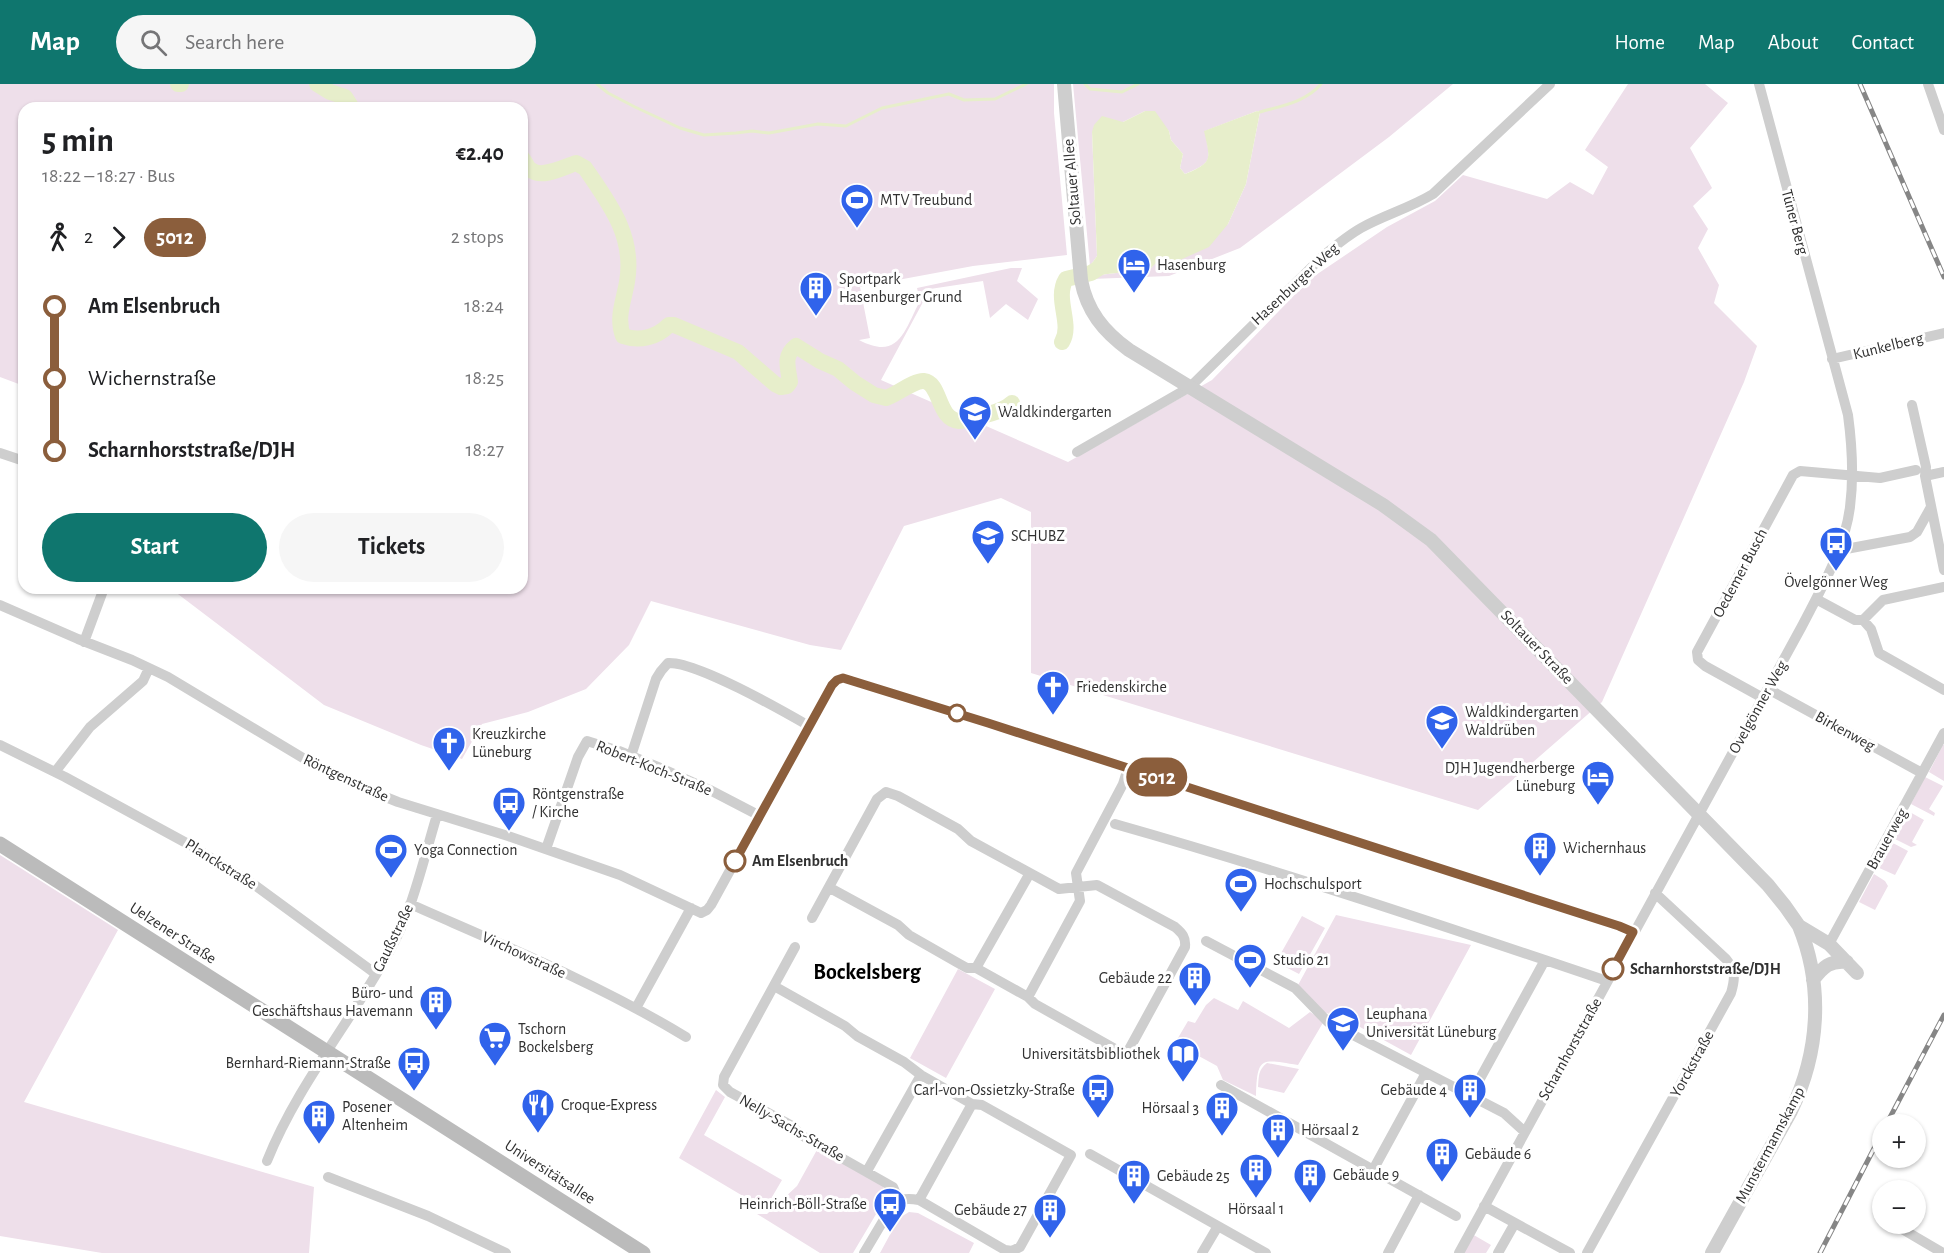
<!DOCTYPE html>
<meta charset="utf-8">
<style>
:root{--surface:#fff;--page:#f6f6f6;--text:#202124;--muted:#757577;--accent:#0f766e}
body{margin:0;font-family:"Alegreya Sans",sans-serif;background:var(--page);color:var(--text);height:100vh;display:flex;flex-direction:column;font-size:22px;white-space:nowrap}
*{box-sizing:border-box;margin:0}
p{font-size:20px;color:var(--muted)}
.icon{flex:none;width:33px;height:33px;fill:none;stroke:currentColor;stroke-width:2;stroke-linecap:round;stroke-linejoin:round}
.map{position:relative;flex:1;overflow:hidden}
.drawer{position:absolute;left:18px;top:18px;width:510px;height:492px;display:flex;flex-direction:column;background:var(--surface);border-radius:18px;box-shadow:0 2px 4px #0004}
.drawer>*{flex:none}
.badge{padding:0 12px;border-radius:20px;font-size:21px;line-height:39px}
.tools{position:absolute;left:1872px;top:1030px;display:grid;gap:12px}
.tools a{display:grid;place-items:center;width:54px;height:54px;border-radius:50%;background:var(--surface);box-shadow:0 2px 4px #0004;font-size:30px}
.map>.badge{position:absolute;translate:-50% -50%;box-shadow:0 0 0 3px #fff}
.legs{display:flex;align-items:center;gap:9px;height:66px;padding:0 24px;font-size:20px}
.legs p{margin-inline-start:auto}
.headline{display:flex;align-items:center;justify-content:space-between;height:102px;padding:0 24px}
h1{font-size:33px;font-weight:700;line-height:45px}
.action{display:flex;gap:12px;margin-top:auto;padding:12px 24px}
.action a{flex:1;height:69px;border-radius:36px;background:var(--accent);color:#fff;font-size:24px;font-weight:700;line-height:69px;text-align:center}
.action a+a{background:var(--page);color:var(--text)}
ul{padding:0 24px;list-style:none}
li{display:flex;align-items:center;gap:21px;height:72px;font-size:22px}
li i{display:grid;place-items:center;width:9px;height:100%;margin:0 8px;background:currentColor}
li i::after{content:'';width:15px;height:15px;margin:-8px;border:4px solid;border-radius:50%;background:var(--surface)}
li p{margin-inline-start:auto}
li:first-child i{background:linear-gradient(#0000 50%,currentColor 0)}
li:last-child i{background:linear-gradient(currentColor 50%,#0000 0)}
header{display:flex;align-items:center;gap:36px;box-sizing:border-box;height:84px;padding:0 30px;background:var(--accent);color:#fff}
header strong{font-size:28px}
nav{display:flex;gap:33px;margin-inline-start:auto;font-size:21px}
.search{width:420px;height:54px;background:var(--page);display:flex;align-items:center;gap:15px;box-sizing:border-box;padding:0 21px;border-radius:33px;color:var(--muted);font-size:22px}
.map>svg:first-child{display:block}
</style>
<header>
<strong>Map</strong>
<div class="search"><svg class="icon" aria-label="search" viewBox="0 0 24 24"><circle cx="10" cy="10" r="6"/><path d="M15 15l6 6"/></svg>Search here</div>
<nav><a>Home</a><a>Map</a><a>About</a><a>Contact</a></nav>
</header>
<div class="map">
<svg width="1944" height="1169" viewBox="0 0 1944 1169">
<rect width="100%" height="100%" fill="#fff"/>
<path fill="#eedfea" d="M0 0H1054V29L1067 171 973 182 860 203 870 254 859 256C899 277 904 247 920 217L917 204 1011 184H1022L1017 197 1038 215 1028 236 1006 220 990 234 983 197 930 205 881 296 1068 378 1212 296 1310 195 1387 143 1435 117 1463 91 1547 115 1570 98 1593 111 1608 83 1585 66 1628 0H1705L1728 19 1690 64 1712 104 1693 122 1708 145 1698 164 1719 201 1714 219 1757 262 1744 298 1602 618 1478 726 1031 589V428L1001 414 904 442 841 566 810 561 651 517 629 561 586 605 528 628 482 640 462 675 421 661 324 621 170 504H522V24H24V302L0 293Z
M1073 0H1453L1389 53 1240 164 1169 192 1091 195V192L1150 185 1157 177 1228 140 1246 100 1260 28 1257 27 1205 47C1210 76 1214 78 1185 90L1180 84 1183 70 1171 56 1169 47 1145 27 1123 38 1092 48 1097 172 1090 182Z
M1943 661H1944V697L1929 688Z
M1925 693 1943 702 1929 725 1935 729 1934 732 1911 720Z
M1908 727 1924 736 1912 758 1917 761 1911 763 1893 754Z
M1891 758 1908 767 1895 791 1877 783Z
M0 771 118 846 24 1018 314 1103 309 1169H102L0 1152Z
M1874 790 1885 797 1888 802 1875 826 1859 818Z
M1336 831 1471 861 1411 971 1360 943 1324 928 1297 903Z
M1302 832 1325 844 1299 890 1276 878Z
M958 885 995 905 946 994 910 974Z
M1214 914 1238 926 1243 917 1289 944 1310 928 1324 937 1298 981C1261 975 1257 972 1256 1012L1223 996 1217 982 1175 959 1188 937 1195 939 1206 921Z
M1267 979 1299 985 1284 1009 1258 1003C1259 992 1258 986 1267 979Z
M716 1006 725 1013 704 1051 782 1096 765 1125 679 1074Z
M818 1064 882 1101 886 1107 885 1115 853 1169H820L757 1130H767L797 1102Z
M909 1128 918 1129 974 1159 969 1169H880L899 1134Z
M1472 1150 1491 1161 1486 1169H1462Z"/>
<path fill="#e7eecb" d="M1145 27H1155L1169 47 1171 56 1183 70 1180 84 1185 90C1214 78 1210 75 1204 47L1257 27 1260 28 1246 100 1228 140 1209 163 1171 180 1158 177 1150 185 1091 192 1090 182 1097 172 1092 48 1094 41 1102 32 1123 38Z"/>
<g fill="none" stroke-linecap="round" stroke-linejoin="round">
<path stroke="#e7eecb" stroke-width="3" d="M597 0 608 9 635 23 680 44 704 51 736 49 752 47 769 49 818 40 846 42 882 24 949 10 964 16 995 15 1026 0
M1085 0 1090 5 1122 8 1138 0
M1260 28C1281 22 1306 18 1321 0"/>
<path stroke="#e7eecb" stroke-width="16" d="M178 0H181
M317 0 330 8 345 13 352 24
M522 74C525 77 527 84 531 86 542 95 564 83 576 79L585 84C609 119 635 152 627 198 624 216 616 233 623 252 640 258 657 253 669 241H674L738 268 775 300 781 303 787 302 790 298C788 283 783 272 796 262L820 277 838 285 855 299 874 311 886 314C896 311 914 296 924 297 941 299 937 335 959 337 966 337 975 333 982 332 992 329 1004 327 1012 319
M1062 258C1073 240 1054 215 1066 195L1091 189 1110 177"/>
<path stroke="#cecece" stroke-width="10" d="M1928 0 1944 46
M1832 275 1944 249
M1912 321 1926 383 1925 392 1944 486
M1077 368 1190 303 1323 172C1335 162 1347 152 1361 144 1384 131 1410 124 1433 110L1550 0
M0 369 24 377
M1925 392 1944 388
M1839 464 1846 465 1910 453 1917 448 1931 423
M1816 515 1855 536H1863L1883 516 1944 503
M0 521 78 555 132 576 168 593 308 677 363 704 398 718 508 752 620 791 701 829 707 826 711 821 832 601 837 596 843 594 988 639 1619 842 1633 848
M1863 536 1871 545 1879 569 1944 606
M84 558 104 504
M1768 605 1922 689
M1763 614 1705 582 1698 576 1697 568 1793 391 1800 387 1880 394 1916 386
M0 661 65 693 190 761 256 802 376 890
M631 672 656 595 661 587 668 579C695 577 783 627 809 642
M55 688 90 643 143 597 149 584
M1115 740C1281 787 1444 842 1607 897
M546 765 578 673 587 657 619 667 663 685 710 706 760 732
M410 820C503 861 599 900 686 953
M812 834 877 715 886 708 898 712 958 745 971 757 1059 805 1097 801 1175 843C1182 849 1186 853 1185 863L1126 971 1035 920 1028 913 976 884H967L958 879 909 851 898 841 830 804
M1206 857 1295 904 1328 938 1504 1029 1525 1048
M1829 860 1944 649
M795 863 724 993 723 1001 730 1008 792 1042 801 1051 893 1103 899 1117
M976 884 1030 789
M774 902 845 942 857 952 904 978 921 991 972 1020 982 1021 1071 1071 1020 1163 1012 1167 1005 1166 919 1116C908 1114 901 1114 892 1122L864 1169
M1028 913 1080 817 1076 789 1123 700 1128 684
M636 924 691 824
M1221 1001 1456 1132
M1471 1011 1545 876
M1090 1070 1266 1169
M267 1077C297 1002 350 939 389 868 413 826 423 777 437 731
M1373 1086 1426 989
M867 1087 921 991
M328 1093 428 1132 506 1169
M919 1116 972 1020
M1484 1122 1570 1169
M1897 1142 1943 1169
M1202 1169 1218 1142
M1388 1169 1419 1111
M1459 1169 1802 542C1821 505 1845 464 1850 423 1854 392 1852 361 1848 331L1759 0
M1498 1169 1515 1139
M1587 1169 1731 909C1735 895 1736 887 1726 875L1655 809"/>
<path stroke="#cecece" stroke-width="14" d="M1064 0 1081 196C1087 227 1103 247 1129 266L1383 421 1431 456 1768 801 1785 822 1799 842 1829 860 1857 889
M1813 896C1823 883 1830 876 1847 878
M1712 1169 1791 1027C1819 969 1824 903 1799 842"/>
<path stroke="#bbb" stroke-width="15" d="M0 760 643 1169"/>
<g stroke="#868686" stroke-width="5">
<path id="rail" d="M1860 0 1944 193
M1886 1041 1944 931
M1820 1169 1882 1049"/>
</g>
<use href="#rail" stroke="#fff" stroke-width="3" stroke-dasharray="9" stroke-linecap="butt"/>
</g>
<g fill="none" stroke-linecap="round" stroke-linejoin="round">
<g stroke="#fff" stroke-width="14">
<path id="line-1" d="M735 777 832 601 837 596 843 594 988 639 1619 842 1633 848 1613 885"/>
</g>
<use href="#line-1" stroke="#8b5e3c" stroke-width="9"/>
</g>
<defs>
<g id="stadium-pin" transform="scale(1.725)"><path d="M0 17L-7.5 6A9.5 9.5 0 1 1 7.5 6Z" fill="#3063eb" stroke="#fff"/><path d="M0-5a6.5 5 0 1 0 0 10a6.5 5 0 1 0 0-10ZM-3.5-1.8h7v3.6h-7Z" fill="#fff"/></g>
<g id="hotel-pin" transform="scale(1.725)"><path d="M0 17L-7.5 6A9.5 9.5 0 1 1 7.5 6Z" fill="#3063eb" stroke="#fff"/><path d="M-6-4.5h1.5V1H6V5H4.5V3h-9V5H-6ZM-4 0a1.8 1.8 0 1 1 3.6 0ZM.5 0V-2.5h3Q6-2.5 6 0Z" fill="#fff"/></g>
<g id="building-pin" transform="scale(1.725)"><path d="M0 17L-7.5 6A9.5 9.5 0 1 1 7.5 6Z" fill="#3063eb" stroke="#fff"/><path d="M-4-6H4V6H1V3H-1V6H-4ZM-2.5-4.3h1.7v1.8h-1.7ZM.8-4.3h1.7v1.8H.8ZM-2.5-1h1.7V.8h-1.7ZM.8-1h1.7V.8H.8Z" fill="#fff"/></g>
<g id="school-pin" transform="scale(1.725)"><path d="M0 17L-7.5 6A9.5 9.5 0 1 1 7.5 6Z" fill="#3063eb" stroke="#fff"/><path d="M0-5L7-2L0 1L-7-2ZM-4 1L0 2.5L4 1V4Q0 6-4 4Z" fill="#fff"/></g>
<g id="university-pin" transform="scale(1.725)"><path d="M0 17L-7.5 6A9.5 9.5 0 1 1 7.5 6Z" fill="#3063eb" stroke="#fff"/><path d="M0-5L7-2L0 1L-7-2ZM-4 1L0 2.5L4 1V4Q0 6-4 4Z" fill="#fff"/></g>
<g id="bus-pin" transform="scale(1.725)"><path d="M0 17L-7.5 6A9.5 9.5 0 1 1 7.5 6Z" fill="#3063eb" stroke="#fff"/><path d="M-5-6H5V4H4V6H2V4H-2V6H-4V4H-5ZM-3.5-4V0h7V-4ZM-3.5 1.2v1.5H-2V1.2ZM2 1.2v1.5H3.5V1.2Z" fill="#fff"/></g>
<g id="church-pin" transform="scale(1.725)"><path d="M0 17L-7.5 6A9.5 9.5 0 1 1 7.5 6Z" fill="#3063eb" stroke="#fff"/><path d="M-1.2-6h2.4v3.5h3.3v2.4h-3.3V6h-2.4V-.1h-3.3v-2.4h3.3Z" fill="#fff"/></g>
<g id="supermarket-pin" transform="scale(1.725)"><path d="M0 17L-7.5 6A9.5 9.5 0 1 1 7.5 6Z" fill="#3063eb" stroke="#fff"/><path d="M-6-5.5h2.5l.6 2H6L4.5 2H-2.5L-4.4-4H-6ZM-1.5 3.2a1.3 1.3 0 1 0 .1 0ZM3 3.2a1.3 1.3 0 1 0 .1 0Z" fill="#fff"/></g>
<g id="library-pin" transform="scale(1.725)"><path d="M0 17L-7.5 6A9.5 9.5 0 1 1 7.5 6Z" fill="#3063eb" stroke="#fff"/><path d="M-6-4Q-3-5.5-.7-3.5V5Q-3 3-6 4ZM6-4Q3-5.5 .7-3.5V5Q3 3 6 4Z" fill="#fff"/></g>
<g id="restaurant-pin" transform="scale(1.725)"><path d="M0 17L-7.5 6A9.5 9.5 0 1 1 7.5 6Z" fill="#3063eb" stroke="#fff"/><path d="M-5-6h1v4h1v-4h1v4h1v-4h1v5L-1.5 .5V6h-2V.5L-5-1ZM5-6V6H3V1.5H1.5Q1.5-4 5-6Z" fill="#fff"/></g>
</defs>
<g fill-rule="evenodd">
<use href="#stadium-pin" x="857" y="116"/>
<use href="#hotel-pin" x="1134" y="181"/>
<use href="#building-pin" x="816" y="204"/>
<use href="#school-pin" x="975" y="328"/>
<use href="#university-pin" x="988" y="452"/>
<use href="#bus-pin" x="1836" y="459"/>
<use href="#church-pin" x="1053" y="603"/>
<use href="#school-pin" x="1442" y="637"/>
<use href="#church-pin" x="449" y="659"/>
<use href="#hotel-pin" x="1598" y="693"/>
<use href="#bus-pin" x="509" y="719"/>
<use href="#building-pin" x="1540" y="764"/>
<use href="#stadium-pin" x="391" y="766"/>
<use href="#stadium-pin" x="1241" y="800"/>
<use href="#stadium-pin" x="1250" y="876"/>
<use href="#building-pin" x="1195" y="894"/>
<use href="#building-pin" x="436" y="918"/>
<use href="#university-pin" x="1343" y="939"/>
<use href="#supermarket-pin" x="495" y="954"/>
<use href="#library-pin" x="1183" y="970"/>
<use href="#bus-pin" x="414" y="979"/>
<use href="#bus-pin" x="1098" y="1006"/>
<use href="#building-pin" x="1470" y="1006"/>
<use href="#restaurant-pin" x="538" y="1021"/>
<use href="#building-pin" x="1222" y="1024"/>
<use href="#building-pin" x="319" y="1032"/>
<use href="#building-pin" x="1278" y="1046"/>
<use href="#building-pin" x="1442" y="1070"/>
<use href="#building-pin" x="1256" y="1086"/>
<use href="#building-pin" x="1310" y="1091"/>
<use href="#building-pin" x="1134" y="1092"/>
<use href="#bus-pin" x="890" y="1120"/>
<use href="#building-pin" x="1050" y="1126"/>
</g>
<g fill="#fff" stroke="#8b5e3c" stroke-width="3">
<circle cx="957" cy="629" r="8"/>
<circle cx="735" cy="777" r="10"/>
<circle cx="1613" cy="885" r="10"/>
</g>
<g text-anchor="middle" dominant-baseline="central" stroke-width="6" stroke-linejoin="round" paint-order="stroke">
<g font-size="16" fill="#313131" stroke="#fff">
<text transform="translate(1072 98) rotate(-95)">Soltauer Allee</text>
<text transform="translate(1795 138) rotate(75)">Tüner Berg</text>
<text transform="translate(1295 200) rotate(-43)">Hasenburger Weg</text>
<text transform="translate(1888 262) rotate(-14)">Kunkelberg</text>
<text transform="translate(1740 489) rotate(-62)">Oedemer Busch</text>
<text transform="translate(1537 563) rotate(46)">Soltauer Straße</text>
<text transform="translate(1758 623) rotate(-61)">Ovelgönner Weg</text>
<text transform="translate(1845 647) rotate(29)">Birkenweg</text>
<text transform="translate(654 684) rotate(22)">Robert-Koch-Straße</text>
<text transform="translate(346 694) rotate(25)">Röntgenstraße</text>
<text transform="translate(1887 755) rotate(-61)">Brauerweg</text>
<text transform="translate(221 780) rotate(32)">Planckstraße</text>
<text transform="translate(173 849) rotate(33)">Uelzener Straße</text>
<text transform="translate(393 854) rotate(-64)">Gaußstraße</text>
<text transform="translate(524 871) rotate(25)">Virchowstraße</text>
<text transform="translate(1570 965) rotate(-61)">Scharnhorststraße</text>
<text transform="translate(1692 980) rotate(-61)">Yorckstraße</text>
<text transform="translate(792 1044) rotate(30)">Nelly-Sachs-Straße</text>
<text transform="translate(1770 1061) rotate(-62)">Munstermannskamp</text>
<text transform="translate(550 1088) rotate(33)">Universitätsallee</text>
</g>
<g font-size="16" fill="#313131" stroke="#fff" text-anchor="start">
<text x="880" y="116">MTV Treubund</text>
<text x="1157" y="181">Hasenburg</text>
<text x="839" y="195">Sportpark<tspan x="839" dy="18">Hasenburger Grund</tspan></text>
<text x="998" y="328">Waldkindergarten</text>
<text x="1011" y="452">SCHUBZ</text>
<text x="1836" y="498" text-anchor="middle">Övelgönner Weg</text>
<text x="1076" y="603">Friedenskirche</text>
<text x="1465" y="628">Waldkindergarten<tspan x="1465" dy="18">Waldrüben</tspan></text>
<text x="472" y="650">Kreuzkirche<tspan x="472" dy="18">Lüneburg</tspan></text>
<text x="1575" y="684" text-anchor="end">DJH Jugendherberge<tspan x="1575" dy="18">Lüneburg</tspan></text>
<text x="532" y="710">Röntgenstraße<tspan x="532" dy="18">/ Kirche</tspan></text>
<text x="1563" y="764">Wichernhaus</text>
<text x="414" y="766">Yoga Connection</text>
<text x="1264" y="800">Hochschulsport</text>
<text x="1273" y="876">Studio 21</text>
<text x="1172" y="894" text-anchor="end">Gebäude 22</text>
<text x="413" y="909" text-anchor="end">Büro- und<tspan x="413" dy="18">Geschäftshaus Havemann</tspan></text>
<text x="1366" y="930">Leuphana<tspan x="1366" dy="18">Universität Lüneburg</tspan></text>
<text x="518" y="945">Tschorn<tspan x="518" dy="18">Bockelsberg</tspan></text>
<text x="1160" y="970" text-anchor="end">Universitätsbibliothek</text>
<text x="391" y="979" text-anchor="end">Bernhard-Riemann-Straße</text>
<text x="1075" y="1006" text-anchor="end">Carl-von-Ossietzky-Straße</text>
<text x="1447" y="1006" text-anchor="end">Gebäude 4</text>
<text x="561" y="1021">Croque-Express</text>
<text x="342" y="1023">Posener<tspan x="342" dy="18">Altenheim</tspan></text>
<text x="1199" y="1024" text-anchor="end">Hörsaal 3</text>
<text x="1301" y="1046">Hörsaal 2</text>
<text x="1465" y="1070">Gebäude 6</text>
<text x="1333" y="1091">Gebäude 9</text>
<text x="1157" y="1092">Gebäude 25</text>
<text x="867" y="1120" text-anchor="end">Heinrich-Böll-Straße</text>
<text x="1256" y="1125" text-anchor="middle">Hörsaal 1</text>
<text x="1027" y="1126" text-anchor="end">Gebäude 27</text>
</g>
<g font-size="16" font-weight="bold" fill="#313131" stroke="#fff" text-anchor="start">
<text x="752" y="777">Am Elsenbruch</text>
<text x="1630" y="885">Scharnhorststraße/DJH</text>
</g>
<g font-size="22" font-weight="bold" fill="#000" stroke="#fff">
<text x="867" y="888">Bockelsberg</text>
</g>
</g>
</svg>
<div class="tools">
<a>+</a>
<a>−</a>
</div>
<b class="badge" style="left:1157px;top:693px;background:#8b5e3c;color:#fff">5012</b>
<section class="drawer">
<div class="headline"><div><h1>5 min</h1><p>18:22 – 18:27 · Bus</p></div><b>€2.40</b></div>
<div class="legs"><svg class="icon" aria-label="walk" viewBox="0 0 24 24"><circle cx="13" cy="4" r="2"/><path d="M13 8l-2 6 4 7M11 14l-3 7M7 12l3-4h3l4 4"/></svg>2<svg class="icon" aria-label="forward" viewBox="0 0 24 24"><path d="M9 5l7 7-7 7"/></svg><b class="badge" style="background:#8b5e3c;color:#fff">5012</b><p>2 stops</p></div>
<ul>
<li><i style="color:#8b5e3c"></i><b>Am Elsenbruch</b><p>18:24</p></li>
<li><i style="color:#8b5e3c"></i><span>Wichernstraße</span><p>18:25</p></li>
<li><i style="color:#8b5e3c"></i><b>Scharnhorststraße/DJH</b><p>18:27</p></li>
</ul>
<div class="action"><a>Start</a><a>Tickets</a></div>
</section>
</div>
